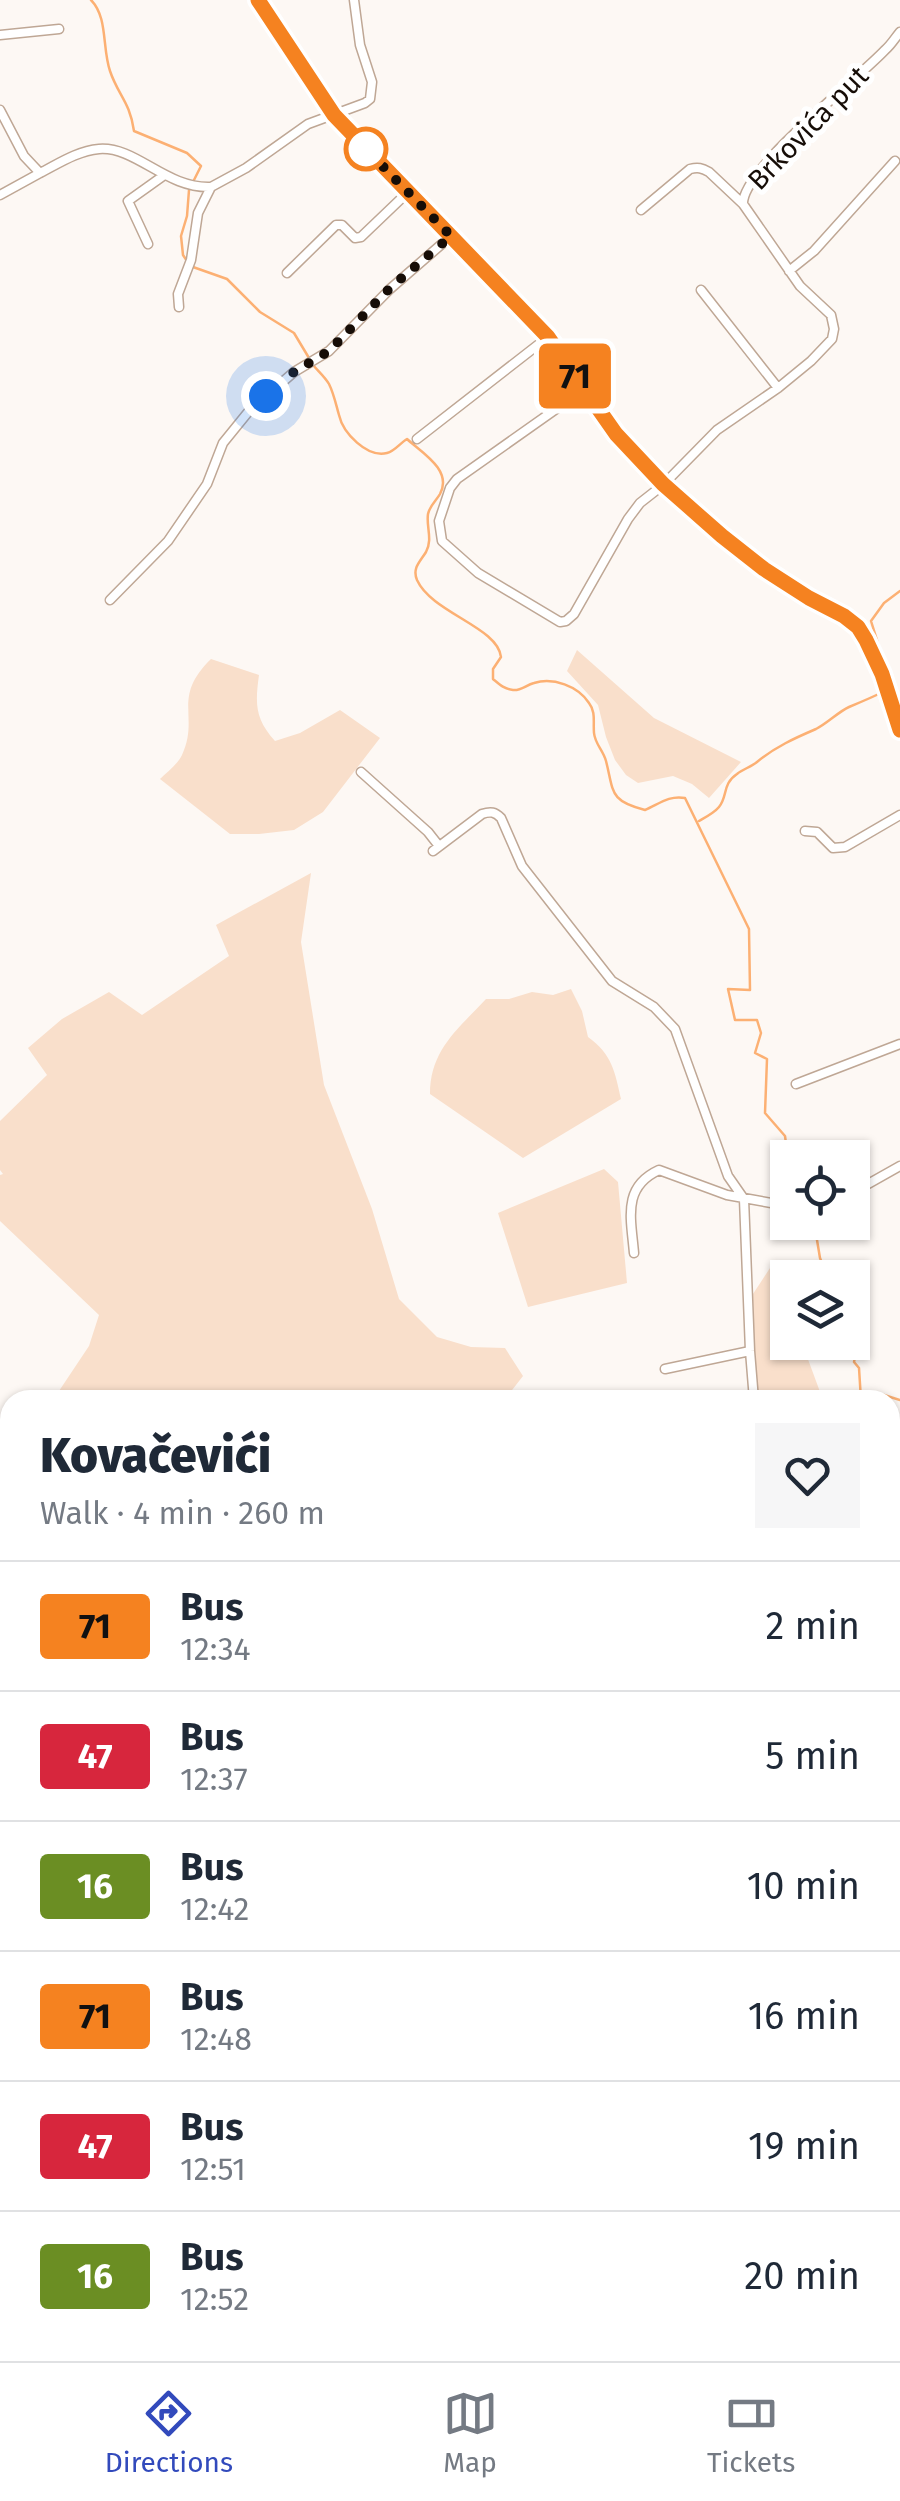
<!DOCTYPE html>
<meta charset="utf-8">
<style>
:root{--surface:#fff;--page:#f6f6f7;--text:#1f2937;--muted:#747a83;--line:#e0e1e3;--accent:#324abc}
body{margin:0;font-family:"Fira Sans",sans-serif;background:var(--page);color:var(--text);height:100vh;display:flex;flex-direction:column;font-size:38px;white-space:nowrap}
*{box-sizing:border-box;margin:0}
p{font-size:32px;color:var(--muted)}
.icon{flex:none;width:55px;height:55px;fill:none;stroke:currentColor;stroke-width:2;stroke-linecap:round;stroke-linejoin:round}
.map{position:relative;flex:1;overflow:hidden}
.details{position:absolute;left:0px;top:1390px;width:900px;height:972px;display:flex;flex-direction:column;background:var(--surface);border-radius:30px 30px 0 0;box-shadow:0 2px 8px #0004}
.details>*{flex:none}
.badge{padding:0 20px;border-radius:8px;font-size:35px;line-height:65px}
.fabs{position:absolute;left:770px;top:1140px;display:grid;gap:20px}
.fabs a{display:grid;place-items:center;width:100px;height:100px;border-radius:0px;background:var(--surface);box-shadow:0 2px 8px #0004;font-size:50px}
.you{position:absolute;width:50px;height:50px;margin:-25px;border:8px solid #fff;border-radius:50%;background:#1a73e8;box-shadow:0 0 0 15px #1a73e833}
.map>.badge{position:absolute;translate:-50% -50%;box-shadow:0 0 0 5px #fff}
.round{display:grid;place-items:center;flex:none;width:105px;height:105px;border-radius:0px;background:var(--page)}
.headline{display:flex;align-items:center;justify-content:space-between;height:170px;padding:0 40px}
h1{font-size:48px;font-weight:800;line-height:75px}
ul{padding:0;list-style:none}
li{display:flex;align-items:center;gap:30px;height:130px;padding:0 40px;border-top:2px solid var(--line)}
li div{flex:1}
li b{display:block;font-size:38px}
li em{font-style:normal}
li .badge{min-width:110px;font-weight:700;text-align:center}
.tab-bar{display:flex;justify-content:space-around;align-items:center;height:140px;border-top:2px solid var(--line);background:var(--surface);font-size:28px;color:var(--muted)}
.tab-bar a{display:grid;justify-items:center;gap:5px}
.tab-bar .selected{color:var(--accent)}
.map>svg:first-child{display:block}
</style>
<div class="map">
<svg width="900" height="2361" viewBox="0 0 900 2361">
<rect width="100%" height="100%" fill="#fdf8f4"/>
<path fill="#f9dfcb" d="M577 650 654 718 741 762 709 798 692 784 673 776 638 783 626 775 615 760 606 737 598 705 567 671Z
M211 659 259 675C255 704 255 719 275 741L300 733 340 710 380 738 323 812 294 830 259 834H230L160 779C167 772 178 764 182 755 200 716 171 698 211 659Z
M311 873 301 942 324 1085 372 1209 399 1299 437 1337 471 1347 505 1348 523 1376 509 1394 473 1393 478 1400H53L89 1346 99 1315 0 1221V1175L3 1174 0 1170V1121L47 1075 28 1048 62 1019 109 992 142 1015 229 956 216 925Z
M571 989 582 1011 588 1037C612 1054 615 1072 621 1099L523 1158 430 1094C430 1050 458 1029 486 999H509L532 992 553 995Z
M604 1169 618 1182 627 1283 528 1307 498 1213Z
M772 1265 781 1297 787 1311 788 1342 802 1343 823 1400H754L747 1303Z
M10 1481V1761L0 1771V1482Z
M890 1895 900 1906V2361H119L98 2353 890 2352Z"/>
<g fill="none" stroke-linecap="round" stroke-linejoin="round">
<path stroke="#fcb073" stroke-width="2.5" d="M91 0C108 17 102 48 110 71 118 95 130 102 134 131L187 153 201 166 189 190 187 216 181 236 183 255 187 261
M193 267 227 279 260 312 294 333 309 358
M313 365C318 371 325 377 329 384 334 394 336 405 339 415 343 433 367 458 387 453 395 451 400 443 407 439 421 452 453 470 440 494 436 501 430 505 428 514 426 527 433 539 426 552 420 562 412 568 417 580 432 613 498 627 501 657L493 669V679C499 684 504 689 513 690 521 691 526 685 534 683 553 677 578 686 589 703 596 712 593 722 594 733 595 744 603 750 606 761 614 792 609 801 645 810 659 804 669 795 685 798L749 929 750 990 728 989 735 1020H757L761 1033 755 1053 767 1059 765 1113 785 1136 788 1158
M892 688 871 621 884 603 900 591
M699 821C706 817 714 813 719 807 728 796 722 784 737 774 743 769 751 767 757 762 775 747 795 738 816 729 828 723 838 712 849 707 861 702 873 697 885 691
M814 1222 820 1258 828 1278
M852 1321 858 1341 854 1362 859 1368 861 1400
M879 1400 884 1395 900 1400"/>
<g stroke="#bfa795" stroke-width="11">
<path id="street" d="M0 35 59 29
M0 110 24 156 40 173C58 164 77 151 99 149 136 146 166 189 211 187
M0 195 40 173
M641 210 690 169C698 167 702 168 709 172L743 204
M148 244 128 201 163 176
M789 271 814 251 895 161
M287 273 336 225H342L355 238 361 237 407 193
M701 290 778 388
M179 307 178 294 191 260 198 213 211 187 246 168 308 124 365 103 370 99 372 82 360 45 354 0
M586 392 566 402 457 479 450 488 439 521 442 541 478 573 560 622 566 621 574 614 628 519 640 503 663 485 717 430 778 388 811 361 832 339 834 329 831 315 800 286 743 204C742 169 858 79 885 50 891 45 895 38 900 32
M417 439 548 337
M110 600 168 541 207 484 223 443 249 411 294 372 329 351 390 289 451 236
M361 772 428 832 439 846
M805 831 817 832 833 848 845 847 900 815
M433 851 482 814C491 811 495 812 501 818L522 866 612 981 654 1007 675 1029 728 1176 744 1199 750 1351 754 1400
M796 1084 900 1044
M852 1193 900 1166
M634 1253C631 1218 622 1187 659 1170L727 1195 788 1206
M665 1369 750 1351
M0 1538 10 1557
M890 1638 900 1636
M890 1716 900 1730
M890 1890 900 1898
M700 2352 705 2361"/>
</g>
<g stroke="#bfa795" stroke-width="15">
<path id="secondary" d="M258 0 334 115 548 337 616 434 663 485 722 537 764 569 809 598 844 616 857 627 866 640 882 674 900 730"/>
</g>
<use href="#street" stroke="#fff" stroke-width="8"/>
<use href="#secondary" stroke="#fde6d4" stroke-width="11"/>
</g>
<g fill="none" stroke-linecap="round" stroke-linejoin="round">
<g stroke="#fff" stroke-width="22">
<path id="line" d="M258 0 334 115 548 337 616 434 663 484 722 536 764 569 809 598 844 616 858 627 866 640 882 674 900 730"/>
</g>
<use href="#line" stroke="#f58220" stroke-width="15"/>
<path stroke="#160d07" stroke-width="10" stroke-dasharray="0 18" d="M266 396 294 372 329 351 390 288 451 236 358 141 366 149"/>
</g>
<circle fill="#fff" stroke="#f58220" stroke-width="5" cx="366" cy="149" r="20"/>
<g text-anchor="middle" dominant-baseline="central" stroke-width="10" stroke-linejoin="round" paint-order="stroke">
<g font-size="28" fill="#160d07" stroke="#fff">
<text transform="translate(808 128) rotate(-46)">Brkovića put</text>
</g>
</g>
</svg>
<div class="fabs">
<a><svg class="icon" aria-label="locate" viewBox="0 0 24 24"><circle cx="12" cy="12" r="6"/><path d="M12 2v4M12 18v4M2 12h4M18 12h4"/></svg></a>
<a><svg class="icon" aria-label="layers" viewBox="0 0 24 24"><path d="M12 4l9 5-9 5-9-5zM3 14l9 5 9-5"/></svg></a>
</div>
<div class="you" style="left:266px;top:396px"></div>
<b class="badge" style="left:575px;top:376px;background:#f58220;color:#111">71</b>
<section class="details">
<div class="headline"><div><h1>Kovačevići</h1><p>Walk · 4 min · 260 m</p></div><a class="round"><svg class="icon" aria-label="heart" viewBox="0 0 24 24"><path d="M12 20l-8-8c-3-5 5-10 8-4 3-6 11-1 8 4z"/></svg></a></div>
<ul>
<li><span class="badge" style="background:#f58220;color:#111">71</span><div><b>Bus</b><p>12:34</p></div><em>2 min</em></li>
<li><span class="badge" style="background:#d7263d;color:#fff">47</span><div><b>Bus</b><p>12:37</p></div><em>5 min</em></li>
<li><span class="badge" style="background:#6b8e23;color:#fff">16</span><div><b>Bus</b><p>12:42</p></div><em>10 min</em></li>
<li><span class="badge" style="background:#f58220;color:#111">71</span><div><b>Bus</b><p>12:48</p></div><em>16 min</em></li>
<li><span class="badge" style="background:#d7263d;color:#fff">47</span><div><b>Bus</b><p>12:51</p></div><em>19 min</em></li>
<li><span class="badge" style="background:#6b8e23;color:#fff">16</span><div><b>Bus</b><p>12:52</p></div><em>20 min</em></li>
</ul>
</section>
</div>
<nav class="tab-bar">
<a class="selected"><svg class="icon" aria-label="directions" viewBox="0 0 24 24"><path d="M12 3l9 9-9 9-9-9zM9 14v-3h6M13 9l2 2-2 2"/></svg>Directions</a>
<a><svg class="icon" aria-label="map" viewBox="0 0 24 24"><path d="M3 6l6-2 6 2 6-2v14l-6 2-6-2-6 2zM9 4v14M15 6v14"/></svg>Map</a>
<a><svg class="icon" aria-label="tickets" viewBox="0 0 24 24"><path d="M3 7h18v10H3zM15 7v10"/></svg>Tickets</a>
</nav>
